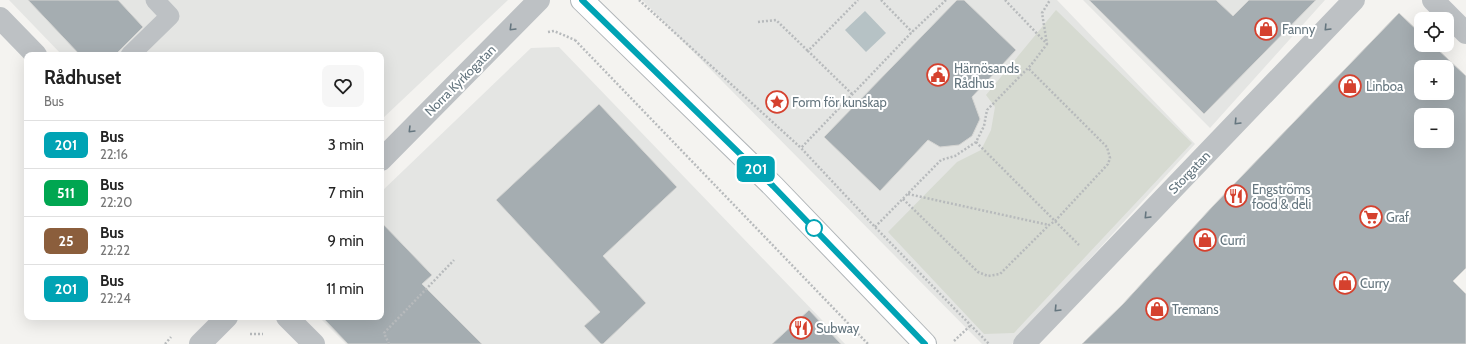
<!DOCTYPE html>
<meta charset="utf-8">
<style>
:root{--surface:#fff;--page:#f6f6f6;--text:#222;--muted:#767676;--line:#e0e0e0}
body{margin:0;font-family:Cabin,sans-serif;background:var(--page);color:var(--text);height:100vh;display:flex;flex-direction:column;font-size:15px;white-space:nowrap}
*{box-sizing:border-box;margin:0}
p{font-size:13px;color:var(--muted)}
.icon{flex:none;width:22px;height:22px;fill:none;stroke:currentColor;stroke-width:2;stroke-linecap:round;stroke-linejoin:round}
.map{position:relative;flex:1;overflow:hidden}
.details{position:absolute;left:24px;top:52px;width:360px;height:268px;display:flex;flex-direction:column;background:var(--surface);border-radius:8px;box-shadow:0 4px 16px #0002}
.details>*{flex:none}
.badge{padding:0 8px;border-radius:6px;font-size:14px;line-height:26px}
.tools{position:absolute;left:1414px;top:12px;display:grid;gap:8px}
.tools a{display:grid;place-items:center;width:40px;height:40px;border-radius:8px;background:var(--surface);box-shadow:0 4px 16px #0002;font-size:20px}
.map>.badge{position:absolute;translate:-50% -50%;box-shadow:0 0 0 2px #fff}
.round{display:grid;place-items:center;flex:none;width:42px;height:42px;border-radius:8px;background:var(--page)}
.head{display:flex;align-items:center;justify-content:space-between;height:68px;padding:0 20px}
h1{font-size:19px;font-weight:700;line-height:30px}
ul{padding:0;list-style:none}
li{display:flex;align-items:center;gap:12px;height:48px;padding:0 20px;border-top:1px solid var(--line)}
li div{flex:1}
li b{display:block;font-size:15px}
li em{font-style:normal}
li .badge{min-width:44px;font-weight:700;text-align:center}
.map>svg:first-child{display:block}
</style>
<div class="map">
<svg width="1466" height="344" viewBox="0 0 1466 344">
<rect width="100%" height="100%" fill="#f4f3f0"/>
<path fill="#e4e5e3" d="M9 0H508L381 120V55H62Z
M642 0H1057L1195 144 1012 344H982Z
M1083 0H1325L1210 128Z
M559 47 845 344H346L319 317H381V192L531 48Z"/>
<path fill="#d6dad1" d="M1056 10 1192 143 1014 333 984 334 888 232 957 162 981 150 991 130 995 107 986 95Z"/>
<path fill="#b6c2c5" d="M865 11 886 33 866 52 845 30Z"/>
<path fill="#a5adb1" stroke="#d5d5d3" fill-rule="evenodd" d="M28 0H118L143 27 115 55H80Z
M957 0H964L1016 50 972 97 980 119 972 136 959 145 940 147 928 140 880 191 824 137Z
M1089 0H1216L1233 16 1249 0H1316L1204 114Z
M1399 13 1421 34V45H1433L1466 76V268L1453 281 1466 294V344H1082L1123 304 1212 207ZM1421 67H1447V93H1421ZM1421 115H1447V141H1421Z
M599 104 677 187 603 256 646 303 603 344H601L584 326 600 312 496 200Z
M381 222 432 275 422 284 482 344H348L322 317H381Z
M809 310 841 344H772Z"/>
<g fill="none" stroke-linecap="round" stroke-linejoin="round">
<g stroke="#b0b5b8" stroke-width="24">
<path id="secondary" d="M582 0 773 186 925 344"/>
</g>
<path stroke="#b7babc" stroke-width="2.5" stroke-dasharray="2 2" stroke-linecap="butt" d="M639 0 801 148
M881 0 912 32
M946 0 912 32 801 148 875 227 989 344
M1005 0 1047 44 1042 13 1050 0
M758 22 776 20 808 51
M548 32 554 31 575 40
M575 40 868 344
M852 94 808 51 858 0
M976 142 1079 245
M908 194 1049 225
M903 199 978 272 988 276 1000 274 1049 225 1055 221 1108 164 1110 158 1107 147 1028 68
M875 227 941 160 955 156 976 142 984 126 987 110 1031 65 1047 44
M250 334H263
M954 341 971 325
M165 344 171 337
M389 344 384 333 454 260"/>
<path stroke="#bdc1c4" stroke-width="19" d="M130 55 170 16 155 0"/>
<path stroke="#bdc1c4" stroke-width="22" d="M1433 0 1466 33
M1024 344 1354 0"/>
<path stroke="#bdc1c4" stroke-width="22" d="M0 18 36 55
M381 160 539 0
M287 317 314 344
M200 344 227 317"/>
<use href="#secondary" stroke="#fff" stroke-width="22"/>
</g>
<defs><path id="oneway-chevron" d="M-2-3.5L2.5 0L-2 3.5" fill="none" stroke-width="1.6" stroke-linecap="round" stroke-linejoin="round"/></defs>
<g stroke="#65767f">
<use href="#oneway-chevron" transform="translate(512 28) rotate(135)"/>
<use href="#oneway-chevron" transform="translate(1327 28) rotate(134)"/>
<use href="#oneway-chevron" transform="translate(1237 122) rotate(134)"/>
<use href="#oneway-chevron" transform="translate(411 130) rotate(135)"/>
<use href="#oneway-chevron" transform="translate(1147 216) rotate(134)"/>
<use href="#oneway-chevron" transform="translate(1057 309) rotate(134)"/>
</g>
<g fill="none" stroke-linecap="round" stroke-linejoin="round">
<g stroke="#fff" stroke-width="9">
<path id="line" d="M582 0 773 186 925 344"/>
</g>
<use href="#line" stroke="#00a3b4" stroke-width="6"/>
</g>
<defs>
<g id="shop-ring" transform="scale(1.15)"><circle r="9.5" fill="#fff" stroke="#d5412e" stroke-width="1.5"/><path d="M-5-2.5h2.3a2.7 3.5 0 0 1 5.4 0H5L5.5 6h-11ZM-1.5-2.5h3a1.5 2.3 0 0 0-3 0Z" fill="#d5412e"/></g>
<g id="civic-ring" transform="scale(1.15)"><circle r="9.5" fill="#fff" stroke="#d5412e" stroke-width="1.5"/><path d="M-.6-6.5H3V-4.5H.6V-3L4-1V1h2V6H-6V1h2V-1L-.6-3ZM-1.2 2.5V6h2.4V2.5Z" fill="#d5412e"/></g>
<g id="sight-ring" transform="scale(1.15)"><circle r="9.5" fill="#fff" stroke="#d5412e" stroke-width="1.5"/><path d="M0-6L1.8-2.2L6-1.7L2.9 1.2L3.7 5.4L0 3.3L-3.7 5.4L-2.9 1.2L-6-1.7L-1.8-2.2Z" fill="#d5412e"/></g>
<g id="restaurant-ring" transform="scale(1.15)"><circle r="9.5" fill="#fff" stroke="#d5412e" stroke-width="1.5"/><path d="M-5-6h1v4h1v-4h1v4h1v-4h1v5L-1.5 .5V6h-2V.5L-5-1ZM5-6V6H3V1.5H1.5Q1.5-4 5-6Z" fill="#d5412e"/></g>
<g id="supermarket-ring" transform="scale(1.15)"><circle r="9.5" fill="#fff" stroke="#d5412e" stroke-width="1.5"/><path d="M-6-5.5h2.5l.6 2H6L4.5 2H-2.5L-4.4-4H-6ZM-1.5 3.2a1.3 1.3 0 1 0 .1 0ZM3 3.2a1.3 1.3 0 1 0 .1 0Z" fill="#d5412e"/></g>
</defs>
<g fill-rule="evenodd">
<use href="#shop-ring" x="1266" y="29"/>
<use href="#civic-ring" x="938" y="75"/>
<use href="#shop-ring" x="1350" y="86"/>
<use href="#sight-ring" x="777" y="102"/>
<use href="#restaurant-ring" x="1236" y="196"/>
<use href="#supermarket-ring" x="1371" y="217"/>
<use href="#shop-ring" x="1205" y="240"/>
<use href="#shop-ring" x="1345" y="283"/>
<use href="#shop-ring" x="1157" y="309"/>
<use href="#restaurant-ring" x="801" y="328"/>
</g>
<circle fill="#fff" stroke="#00a3b4" stroke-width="2" cx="814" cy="228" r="8"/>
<g text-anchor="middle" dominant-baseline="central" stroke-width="4" stroke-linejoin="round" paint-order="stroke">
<g font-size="13" fill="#65767f" stroke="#fff" text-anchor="start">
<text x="1282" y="29">Fanny</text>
<text x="954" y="68">Härnösands<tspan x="954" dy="15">Rådhus</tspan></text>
<text x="1366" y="86">Linboa</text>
<text x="792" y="102">Form för kunskap</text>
<text x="1252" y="189">Engströms<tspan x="1252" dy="15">food &amp; deli</tspan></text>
<text x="1386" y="217">Graf</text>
<text x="1220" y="240">Curri</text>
<text x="1360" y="283">Curry</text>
<text x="1172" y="309">Tremans</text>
<text x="816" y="328">Subway</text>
</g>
<g font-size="13" fill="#65767f" stroke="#fff">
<text transform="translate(460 80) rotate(-45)">Norra Kyrkogatan</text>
<text transform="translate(1189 172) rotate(-46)">Storgatan</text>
</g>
</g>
</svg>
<div class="tools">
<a><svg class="icon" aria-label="locate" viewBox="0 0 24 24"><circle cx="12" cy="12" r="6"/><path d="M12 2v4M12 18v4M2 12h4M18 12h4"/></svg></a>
<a>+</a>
<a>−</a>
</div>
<b class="badge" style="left:756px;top:169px;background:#00a3b4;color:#fff">201</b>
<section class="details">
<div class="head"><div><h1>Rådhuset</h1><p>Bus</p></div><a class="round"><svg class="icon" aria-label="heart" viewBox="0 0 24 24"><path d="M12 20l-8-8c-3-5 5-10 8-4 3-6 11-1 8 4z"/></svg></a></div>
<ul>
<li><span class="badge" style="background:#00a3b4;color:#fff">201</span><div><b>Bus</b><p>22:16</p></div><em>3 min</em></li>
<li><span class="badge" style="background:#00a651;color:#fff">511</span><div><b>Bus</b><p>22:20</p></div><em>7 min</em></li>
<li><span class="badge" style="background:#8b5e3c;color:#fff">25</span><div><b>Bus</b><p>22:22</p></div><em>9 min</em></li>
<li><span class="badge" style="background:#00a3b4;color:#fff">201</span><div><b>Bus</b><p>22:24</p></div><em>11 min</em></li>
</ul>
</section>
</div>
